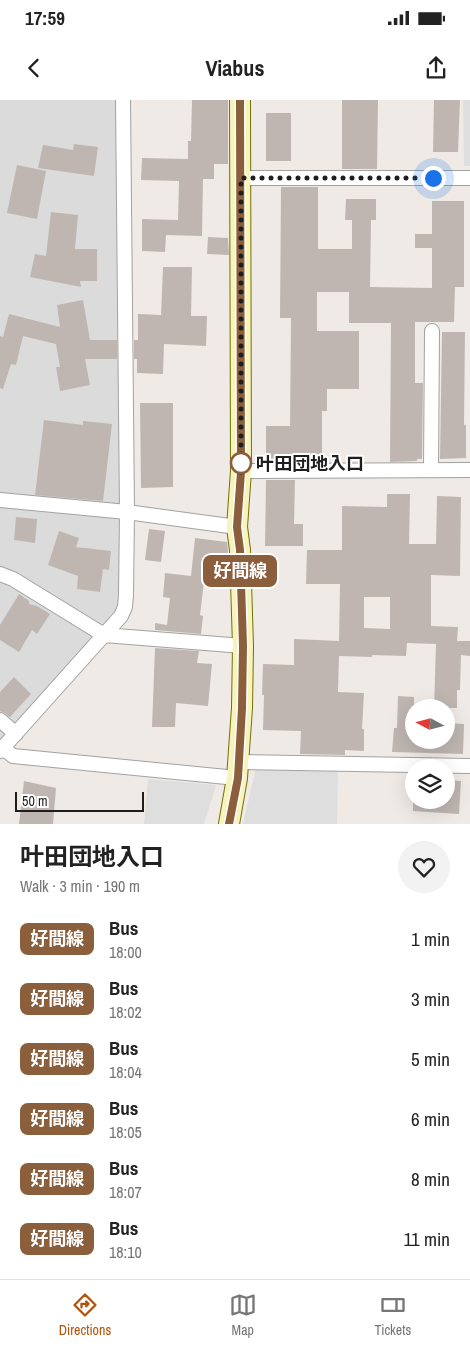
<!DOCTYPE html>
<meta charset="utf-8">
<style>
:root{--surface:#fff;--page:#f2f2f2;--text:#222;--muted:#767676;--line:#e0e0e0;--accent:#b45309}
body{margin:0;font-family:"Archivo Narrow","Noto Sans JP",sans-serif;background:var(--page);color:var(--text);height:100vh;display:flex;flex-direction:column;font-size:19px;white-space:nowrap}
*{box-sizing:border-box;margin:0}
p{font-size:16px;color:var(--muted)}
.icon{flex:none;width:28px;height:28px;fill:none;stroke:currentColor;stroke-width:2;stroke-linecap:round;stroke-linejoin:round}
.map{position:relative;height:724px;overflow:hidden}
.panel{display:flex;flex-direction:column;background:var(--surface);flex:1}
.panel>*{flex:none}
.badge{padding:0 10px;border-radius:8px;font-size:18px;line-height:32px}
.needle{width:32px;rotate:277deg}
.fabs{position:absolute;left:405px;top:599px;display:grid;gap:10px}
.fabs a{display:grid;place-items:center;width:50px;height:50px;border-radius:50%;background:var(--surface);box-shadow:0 5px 20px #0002;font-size:25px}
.scale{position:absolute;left:15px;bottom:12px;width:129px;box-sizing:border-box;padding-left:5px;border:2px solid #1e1e1e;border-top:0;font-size:14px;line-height:18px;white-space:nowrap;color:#1e1e1e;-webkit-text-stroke:4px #fff;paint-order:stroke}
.you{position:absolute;width:25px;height:25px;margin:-12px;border:4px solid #fff;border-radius:50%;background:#1a73e8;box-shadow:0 0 0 8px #1a73e833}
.map>.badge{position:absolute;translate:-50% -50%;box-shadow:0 0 0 2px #fff}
.round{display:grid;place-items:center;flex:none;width:52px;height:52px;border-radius:26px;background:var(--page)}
.overview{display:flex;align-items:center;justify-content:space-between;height:85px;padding:0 20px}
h1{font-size:24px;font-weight:700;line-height:38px}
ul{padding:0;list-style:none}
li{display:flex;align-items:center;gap:15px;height:60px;padding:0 20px}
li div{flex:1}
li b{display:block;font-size:19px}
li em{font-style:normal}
li .badge{min-width:55px;font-weight:700;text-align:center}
.status{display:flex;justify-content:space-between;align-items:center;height:35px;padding:0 25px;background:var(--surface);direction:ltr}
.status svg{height:14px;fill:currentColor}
header{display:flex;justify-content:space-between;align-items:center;height:65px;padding:0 20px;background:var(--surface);font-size:22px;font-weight:700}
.menu{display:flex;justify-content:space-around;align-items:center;height:70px;border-top:1px solid var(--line);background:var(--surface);font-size:14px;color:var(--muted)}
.menu a{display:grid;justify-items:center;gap:2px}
.menu .current{color:var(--accent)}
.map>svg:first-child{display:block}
</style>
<div class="status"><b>17:59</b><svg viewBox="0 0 49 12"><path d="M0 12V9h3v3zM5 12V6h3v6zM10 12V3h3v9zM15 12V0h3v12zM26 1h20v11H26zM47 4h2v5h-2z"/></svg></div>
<header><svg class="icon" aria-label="back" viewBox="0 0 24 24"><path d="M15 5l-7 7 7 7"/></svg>Viabus<svg class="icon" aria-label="share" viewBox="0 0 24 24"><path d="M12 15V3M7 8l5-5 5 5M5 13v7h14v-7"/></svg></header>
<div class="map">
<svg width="470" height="724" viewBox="0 0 470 724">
<rect width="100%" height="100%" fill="#efeae5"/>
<path fill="#dcdbdc" d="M0 0H118L126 511 0 649Z"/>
<path fill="#dedede" d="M463 0H470V66H464Z
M256 668 338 671 337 724H243Z
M148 679 216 685 204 724H144Z"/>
<path fill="#bfb6b2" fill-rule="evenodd" d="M192 0H228V64H214V79H203L202 136 166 135 165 152 142 151V119L178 120 179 81 141 80 142 58 188 59V41H191Z
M342 0H378L377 69H342Z
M434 0H460L458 52H433Z
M266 13H291V61H266Z
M74 44 98 47 94 76 38 68 43 45 73 50Z
M17 65 46 71 37 119 7 113Z
M281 87H318V149H352V120H345L346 99H376V120H371L370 187 432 188V148H415V134H432V101H464V187H455L454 222H415V283H423L422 359H417V361L390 362 391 223H349V192H317V231H359V289H327V311H322V362H266V326H290L291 218H280Z
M51 112 78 115 75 149H97V181H80L81 187 30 177 35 154 46 156Z
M208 137 228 138 229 155 207 154Z
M163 167H192L191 216H207L206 246 164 244 163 274 137 273V259H134V240H138V214L161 215Z
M83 200 90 240H117V259H85L90 285 60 291 56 267H60L56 244 23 236 16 265 11 264 3 289 0 288V236L3 237 9 214 60 227 57 205Z
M442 232H465L464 325H466V358L440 359Z
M140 303H173V387L141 388Z
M44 320 83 325V321L112 324 103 401 35 395Z
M266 380H295L294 424H303V446H265Z
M387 394H410L409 444H436L437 396 461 397 460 476 431 475V526L458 527 457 541H470V556L461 555 460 590H457V608H434L436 544 407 543 406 556 372 555V557L339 556 338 592 364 593 362 629H364V651L345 650V655L300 654 301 631 263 630 264 595H262L263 564 294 565V539L339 541 340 484H306L307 450H342V406L387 407ZM364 497H390V529L364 528Z
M16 417 37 419 35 443 14 440Z
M149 429 165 431 161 462 145 460Z
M59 431 79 438 76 447 111 451 109 470 103 469 100 492 77 489 78 476 48 465Z
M195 438 227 442 228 451 227 468 206 465 200 515 203 516 201 534 155 530V523L167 525 170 498 163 497 165 473 191 476Z
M19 494 29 501V504L37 506 50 514 37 534 32 530 19 552 0 540V525Z
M155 548 199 551 197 563 212 564 208 606 176 603 175 627H152Z
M14 577 31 594 10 617 5 613 0 611V592Z
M398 596 414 597V640H446V623L464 624 463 654 392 652 394 628H397Z
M446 680 461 681 459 714 413 711V700H446Z
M24 681 56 688 53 724H19Z"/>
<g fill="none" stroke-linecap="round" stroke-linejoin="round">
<g stroke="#a2a2a2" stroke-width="16">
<path id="street" d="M241 78H470
M431 370 432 231
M241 371 470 370
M0 400 127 412 237 427
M0 474 13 479 104 535 243 546
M0 620 16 634
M3 648 13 656 237 678
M0 651 121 516 125 507 126 495 127 412 123 0
M239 662 470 666"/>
</g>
<g stroke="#71710a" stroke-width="22">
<path id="secondary" d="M229 724 237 678 242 608 243 546 240 450 237 427 241 371 240 0"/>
</g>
<use href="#street" stroke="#fff" stroke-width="14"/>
<use href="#secondary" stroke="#f7f3bb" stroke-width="20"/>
</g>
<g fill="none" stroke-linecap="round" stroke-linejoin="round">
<g stroke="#fff" stroke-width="11">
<path id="line" d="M229 724 238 678 242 608 243 546 240 450 237 427 241 372 240 0"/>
</g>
<use href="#line" stroke="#8b5e3c" stroke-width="8"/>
<path stroke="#1e1e1e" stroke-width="5" stroke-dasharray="0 9" d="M241 363V372V78H433"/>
</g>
<circle fill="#fff" stroke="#8b5e3c" stroke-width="2.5" cx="241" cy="363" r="10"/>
<g text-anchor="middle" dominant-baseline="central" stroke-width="4" stroke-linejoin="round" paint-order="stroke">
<g font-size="18" font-weight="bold" fill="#1e1e1e" stroke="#fff" text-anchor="start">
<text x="256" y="363">叶田団地入口</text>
</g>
</g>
</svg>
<div class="fabs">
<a><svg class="needle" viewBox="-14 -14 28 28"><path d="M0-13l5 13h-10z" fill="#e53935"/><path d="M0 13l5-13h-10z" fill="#767676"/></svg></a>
<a><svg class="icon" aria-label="layers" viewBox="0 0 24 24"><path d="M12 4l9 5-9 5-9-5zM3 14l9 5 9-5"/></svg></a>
</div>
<div class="scale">50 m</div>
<div class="you" style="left:433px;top:78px"></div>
<b class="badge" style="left:240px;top:471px;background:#8b5e3c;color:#fff">好間線</b>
</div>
<section class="panel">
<div class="overview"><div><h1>叶田団地入口</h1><p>Walk · 3 min · 190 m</p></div><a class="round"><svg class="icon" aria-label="heart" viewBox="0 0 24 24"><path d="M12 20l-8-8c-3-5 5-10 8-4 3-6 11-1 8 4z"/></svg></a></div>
<ul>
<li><span class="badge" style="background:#8b5e3c;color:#fff">好間線</span><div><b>Bus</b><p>18:00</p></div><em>1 min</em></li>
<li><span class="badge" style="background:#8b5e3c;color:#fff">好間線</span><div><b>Bus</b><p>18:02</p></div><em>3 min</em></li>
<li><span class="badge" style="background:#8b5e3c;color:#fff">好間線</span><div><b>Bus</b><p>18:04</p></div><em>5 min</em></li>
<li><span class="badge" style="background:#8b5e3c;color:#fff">好間線</span><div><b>Bus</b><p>18:05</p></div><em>6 min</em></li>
<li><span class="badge" style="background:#8b5e3c;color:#fff">好間線</span><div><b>Bus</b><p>18:07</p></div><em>8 min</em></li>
<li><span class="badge" style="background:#8b5e3c;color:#fff">好間線</span><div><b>Bus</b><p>18:10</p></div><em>11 min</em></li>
</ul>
</section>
<nav class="menu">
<a class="current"><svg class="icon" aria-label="directions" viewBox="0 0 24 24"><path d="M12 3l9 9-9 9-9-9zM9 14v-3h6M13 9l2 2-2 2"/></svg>Directions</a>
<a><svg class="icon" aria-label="map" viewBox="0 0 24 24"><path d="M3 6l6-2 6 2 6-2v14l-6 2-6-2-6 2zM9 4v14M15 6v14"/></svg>Map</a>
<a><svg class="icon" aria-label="tickets" viewBox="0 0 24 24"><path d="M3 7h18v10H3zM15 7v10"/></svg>Tickets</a>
</nav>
